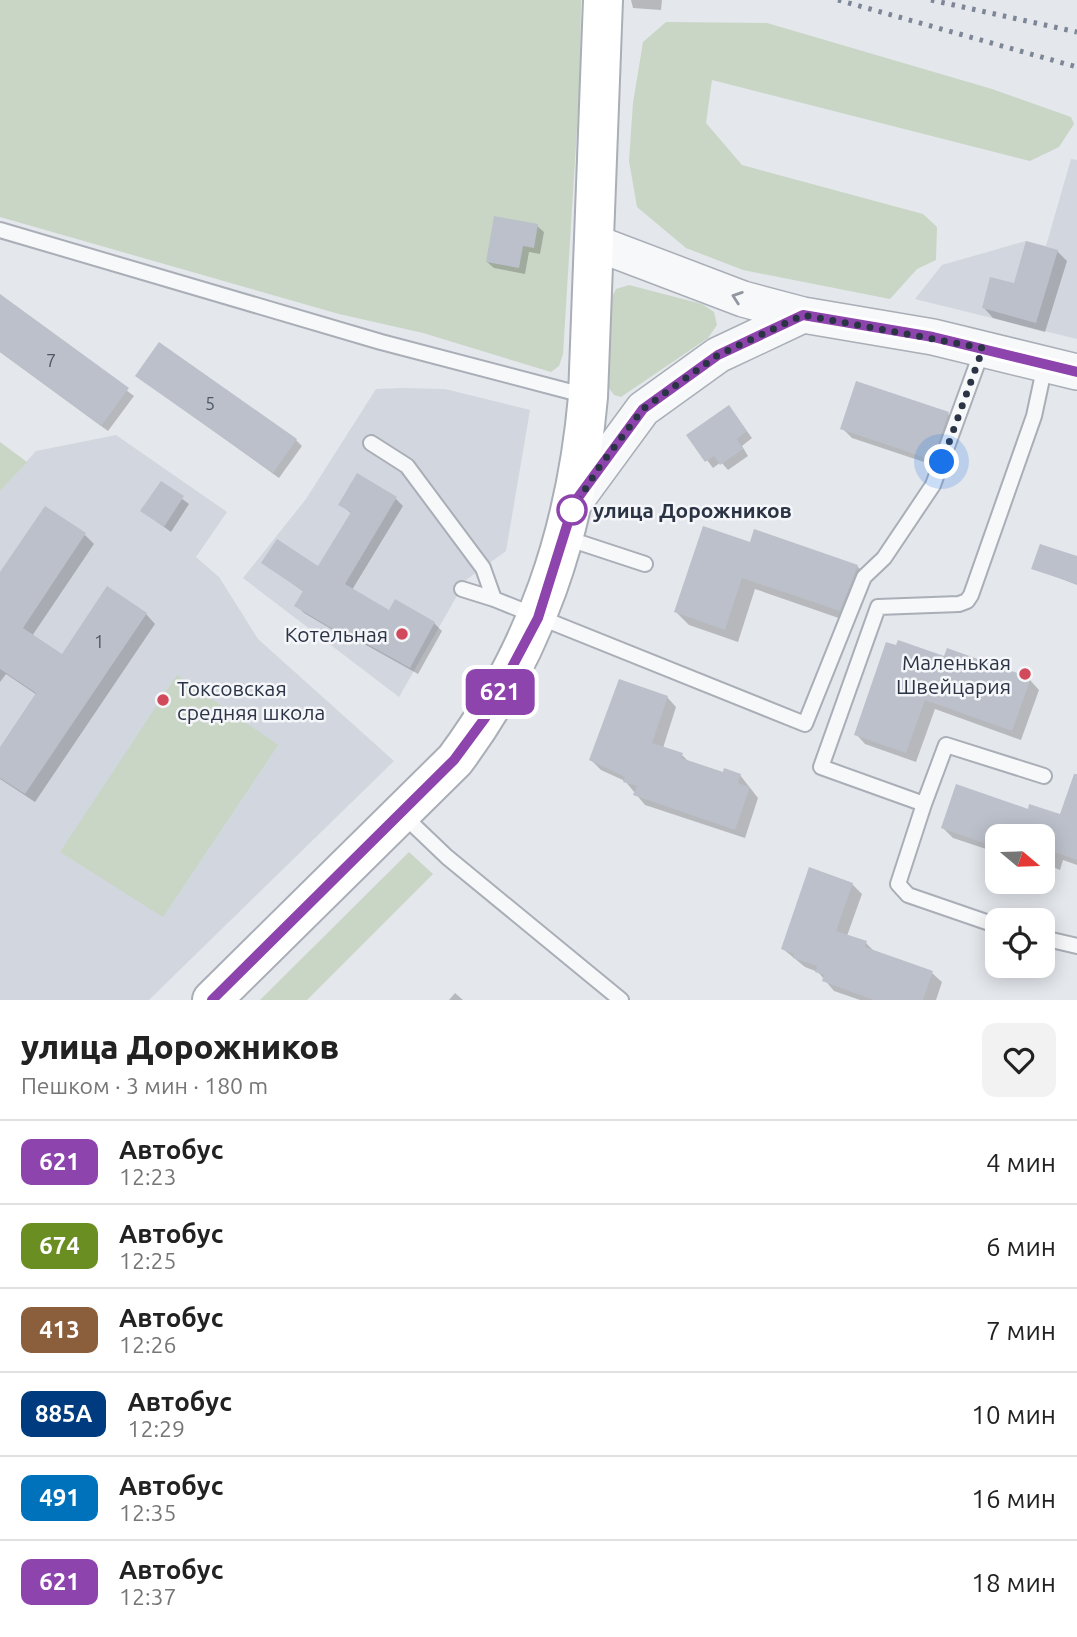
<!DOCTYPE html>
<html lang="ru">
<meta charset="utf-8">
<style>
:root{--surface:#fff;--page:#f2f2f2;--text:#222;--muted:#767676;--line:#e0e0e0}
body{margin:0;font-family:Ubuntu,sans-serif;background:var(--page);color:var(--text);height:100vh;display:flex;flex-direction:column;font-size:26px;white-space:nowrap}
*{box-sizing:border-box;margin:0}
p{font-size:23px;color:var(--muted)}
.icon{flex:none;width:38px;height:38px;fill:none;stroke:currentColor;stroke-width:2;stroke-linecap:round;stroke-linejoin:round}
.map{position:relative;height:1000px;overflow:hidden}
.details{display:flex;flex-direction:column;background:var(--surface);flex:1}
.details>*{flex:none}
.badge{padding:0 14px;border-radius:10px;font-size:24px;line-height:46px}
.needle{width:46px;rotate:109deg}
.tools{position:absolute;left:985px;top:824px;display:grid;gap:14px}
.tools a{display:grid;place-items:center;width:70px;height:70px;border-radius:14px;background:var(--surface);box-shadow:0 4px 18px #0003;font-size:35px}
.you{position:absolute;width:35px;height:35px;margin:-18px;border:5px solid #fff;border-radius:50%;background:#1a73e8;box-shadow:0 0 0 10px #1a73e833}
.map>.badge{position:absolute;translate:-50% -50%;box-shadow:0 0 0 4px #fff}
.round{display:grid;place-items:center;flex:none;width:74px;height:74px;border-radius:14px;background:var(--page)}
.summary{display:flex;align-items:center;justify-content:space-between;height:119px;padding:0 21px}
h1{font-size:33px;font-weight:800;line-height:52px}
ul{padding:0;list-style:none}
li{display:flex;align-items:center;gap:21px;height:84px;padding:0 21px;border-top:2px solid var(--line)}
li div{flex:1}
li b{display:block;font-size:26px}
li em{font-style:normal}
li .badge{min-width:77px;font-weight:700;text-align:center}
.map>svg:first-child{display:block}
</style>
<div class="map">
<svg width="1077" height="1000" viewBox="0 0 1077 1000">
<rect width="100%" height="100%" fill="#e4e7ec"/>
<path fill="#d2d6de" d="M1071 159 1077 160V339L915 299 942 265 1026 241 1046 246Z
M400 388 445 389 530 410 506 551 466 580 399 697 243 578 306 499 376 389Z
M116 435 227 512 196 557 219 577 258 639 394 761 149 1000H0V491L36 451Z"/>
<path fill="#c9d6c5" d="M0 0H581L580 80 563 354 559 366 551 372 423 333 339 314 0 217Z
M666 22 767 23 992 89 1071 117 1074 124 1059 147 1030 161 712 80 706 123 742 165 923 214 937 227 936 260 917 269 890 299 743 270 686 248 637 207 629 161 633 103 643 42Z
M629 285 702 304 714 312 717 325 708 338 621 397 614 395 606 384 610 300 616 289Z
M0 442 27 462 0 491Z
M177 675 278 745 163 917 60 852Z
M409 852 433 874 307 1000H260Z"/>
<path fill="#0003" d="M631 0H662L661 10 633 8Z
M537 226 544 232 540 254 529 252 525 274 494 268 487 262Z
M1057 251 1067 261 1045 332 993 318 984 308Z
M0 296 134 396 108 431 0 352Z
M137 376 296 440 302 446 279 478Z
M729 407 752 438 742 446 748 456 728 470 721 462 713 468 688 435Z
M948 414 958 423 942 468 852 438 842 428Z
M161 483 189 504 171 532 142 511Z
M396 499 403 506 352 590 389 613 434 623 442 631 418 674 350 636 348 639 304 613 296 605 304 592 263 562 318 569 352 514 340 504Z
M85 535 94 544 32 636 62 657 146 614 155 624 35 802 0 779V750L37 695 6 674 0 682V575Z
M751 544 857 566 870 579 853 623 755 589 738 642 689 625 676 612Z
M1077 558V585L1033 568Z
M945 659 1030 680 1039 690 1021 740 935 709 916 762 865 744 856 734Z
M667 697 676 707 663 748 682 755 690 763 724 775H740L758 798 745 838 645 805 625 781 601 770 591 760Z
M1077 777V865L1063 860 1060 870 1048 865 1046 870 1043 869V836H998V853L953 838 943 828 1029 811 1061 817Z
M852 884 862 894 847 936 866 943 875 952 932 973 942 982 936 1000H860L834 991 818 972 805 967 783 949Z
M455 993 463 1000H449Z"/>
<path fill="#bbc0ca" d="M494 216 538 224 534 248 523 246 519 268 486 262Z
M1026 241 1058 250 1036 323 982 308 990 277 1014 283Z
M0 294 129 388 101 426 0 352Z
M159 342 297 439 273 473 135 376Z
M856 381 949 412 932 460 840 429Z
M729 405 747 431 737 439 743 449 720 465 714 456 705 462 686 435Z
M357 473 397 497 345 584 389 610 395 599 435 622 410 668 342 630 340 633 294 606 303 591 261 563 277 539 318 566 351 512 338 505Z
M161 481 184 496 164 527 140 511Z
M45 506 86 533 23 628 62 654 107 586 147 613 25 794 0 778V747L36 693 0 669V572Z
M703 526 750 542 754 529 858 565 840 611 742 578 725 630 674 612Z
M1040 544 1077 556V584L1031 569Z
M898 640 944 656 947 648 1031 678 1012 731 925 700 906 753 854 735 886 642 896 645Z
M619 679 668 696 652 743 683 753 681 758 723 772 724 768 741 774 738 783 750 787 735 830 633 795 637 786 623 782 625 777 589 760Z
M1074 774H1077V860L1043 848V836H998V848L941 828 956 784 1028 809 1029 804 1060 814Z
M809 867 853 883 836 931 867 941 865 947 933 971 923 1000H874L822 981 824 975 815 972 817 966 793 958 794 954 781 949Z"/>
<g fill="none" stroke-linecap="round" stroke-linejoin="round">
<g stroke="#a9aeb7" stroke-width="18">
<path id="service" d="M0 230 381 342 587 396
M371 443 407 466 483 568 494 599
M566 538 645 564
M462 589 494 599 805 724 864 577 884 558 933 485 983 348
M1044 776 946 745 924 804 821 767 878 607 959 604 967 601 971 595 1034 416 1045 365
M924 804 898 884 908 895 998 926
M403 815 447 857 621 1000
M1043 938 1077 946"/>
</g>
<g stroke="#a9aeb7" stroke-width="38">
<path id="tertiary" d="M593 242 743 299 803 315 933 337 1077 372
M574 503 643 409 718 355 803 315"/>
</g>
<g stroke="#a9aeb7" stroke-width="42">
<path id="secondary" d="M212 1000 455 760C536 651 576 532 588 397L603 0"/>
</g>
<use href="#service" stroke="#f7f8fa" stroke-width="14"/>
<use href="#tertiary" stroke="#f7f8fa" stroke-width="35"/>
<use href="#secondary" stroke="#fff" stroke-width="38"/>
<path stroke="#7d8696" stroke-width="5" stroke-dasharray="3.5 7" stroke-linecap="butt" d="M838 0 1077 67
M931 0 1077 32"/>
</g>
<defs><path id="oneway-chevron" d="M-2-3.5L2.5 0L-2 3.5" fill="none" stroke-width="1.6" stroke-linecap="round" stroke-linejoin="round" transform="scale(1.75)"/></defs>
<use stroke="#9196a0" href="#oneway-chevron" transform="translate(737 297) rotate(-161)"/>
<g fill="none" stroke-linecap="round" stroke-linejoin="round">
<g stroke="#fff" stroke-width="16">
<path id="line" d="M212 1000 454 760 485 718 538 618 574 503 643 409 718 355 803 315 933 337 1077 372"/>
</g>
<use href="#line" stroke="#8e44ad" stroke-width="10"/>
<path stroke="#2b3445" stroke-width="7" stroke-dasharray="0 12.6" d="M572 510 600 466 643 409 718 355 803 315 983 348 942 462"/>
</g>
<circle fill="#fff" stroke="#8e44ad" stroke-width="3.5" cx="572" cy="510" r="14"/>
<g fill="#d1495b" stroke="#f4f6f9" stroke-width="2.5">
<circle cx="402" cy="634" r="7"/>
<circle cx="1025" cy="674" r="7"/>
<circle cx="163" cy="700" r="7"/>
</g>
<g text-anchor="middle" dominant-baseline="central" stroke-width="5" stroke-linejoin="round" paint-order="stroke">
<g font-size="18" fill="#4f5766">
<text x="51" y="360">7</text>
<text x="210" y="403">5</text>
<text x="99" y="641">1</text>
</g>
<g font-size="21" font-weight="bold" fill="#2b3445" stroke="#f4f6f9" text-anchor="start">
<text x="593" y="510">улица Дорожников</text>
</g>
<g font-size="21" fill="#2b3445" stroke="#f4f6f9" text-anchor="end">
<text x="388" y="634">Котельная</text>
<text x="1011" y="662">Маленькая<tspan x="1011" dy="24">Швейцария</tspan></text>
<text x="177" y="688" text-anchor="start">Токсовская<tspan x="177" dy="24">средняя школа</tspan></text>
</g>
</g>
</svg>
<div class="tools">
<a><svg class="needle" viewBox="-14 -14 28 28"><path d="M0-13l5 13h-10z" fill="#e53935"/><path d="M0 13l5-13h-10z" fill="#767676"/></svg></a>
<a><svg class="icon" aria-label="locate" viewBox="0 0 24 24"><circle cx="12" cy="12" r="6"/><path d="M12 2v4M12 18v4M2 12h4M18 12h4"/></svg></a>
</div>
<div class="you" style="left:942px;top:462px"></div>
<b class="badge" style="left:500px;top:692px;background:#8e44ad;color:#fff">621</b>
</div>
<section class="details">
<div class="summary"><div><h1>улица Дорожников</h1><p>Пешком · 3 мин · 180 m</p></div><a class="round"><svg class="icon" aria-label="heart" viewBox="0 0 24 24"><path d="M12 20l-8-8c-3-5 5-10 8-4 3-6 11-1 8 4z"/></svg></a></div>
<ul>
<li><span class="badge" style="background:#8e44ad;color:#fff">621</span><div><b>Автобус</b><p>12:23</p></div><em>4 мин</em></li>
<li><span class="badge" style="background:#6b8e23;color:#fff">674</span><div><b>Автобус</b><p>12:25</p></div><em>6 мин</em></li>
<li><span class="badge" style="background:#8b5e3c;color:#fff">413</span><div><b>Автобус</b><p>12:26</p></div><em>7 мин</em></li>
<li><span class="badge" style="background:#003b80;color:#fff">885А</span><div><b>Автобус</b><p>12:29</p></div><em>10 мин</em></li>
<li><span class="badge" style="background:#0072bc;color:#fff">491</span><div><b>Автобус</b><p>12:35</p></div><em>16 мин</em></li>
<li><span class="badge" style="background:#8e44ad;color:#fff">621</span><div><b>Автобус</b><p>12:37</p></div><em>18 мин</em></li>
</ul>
</section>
